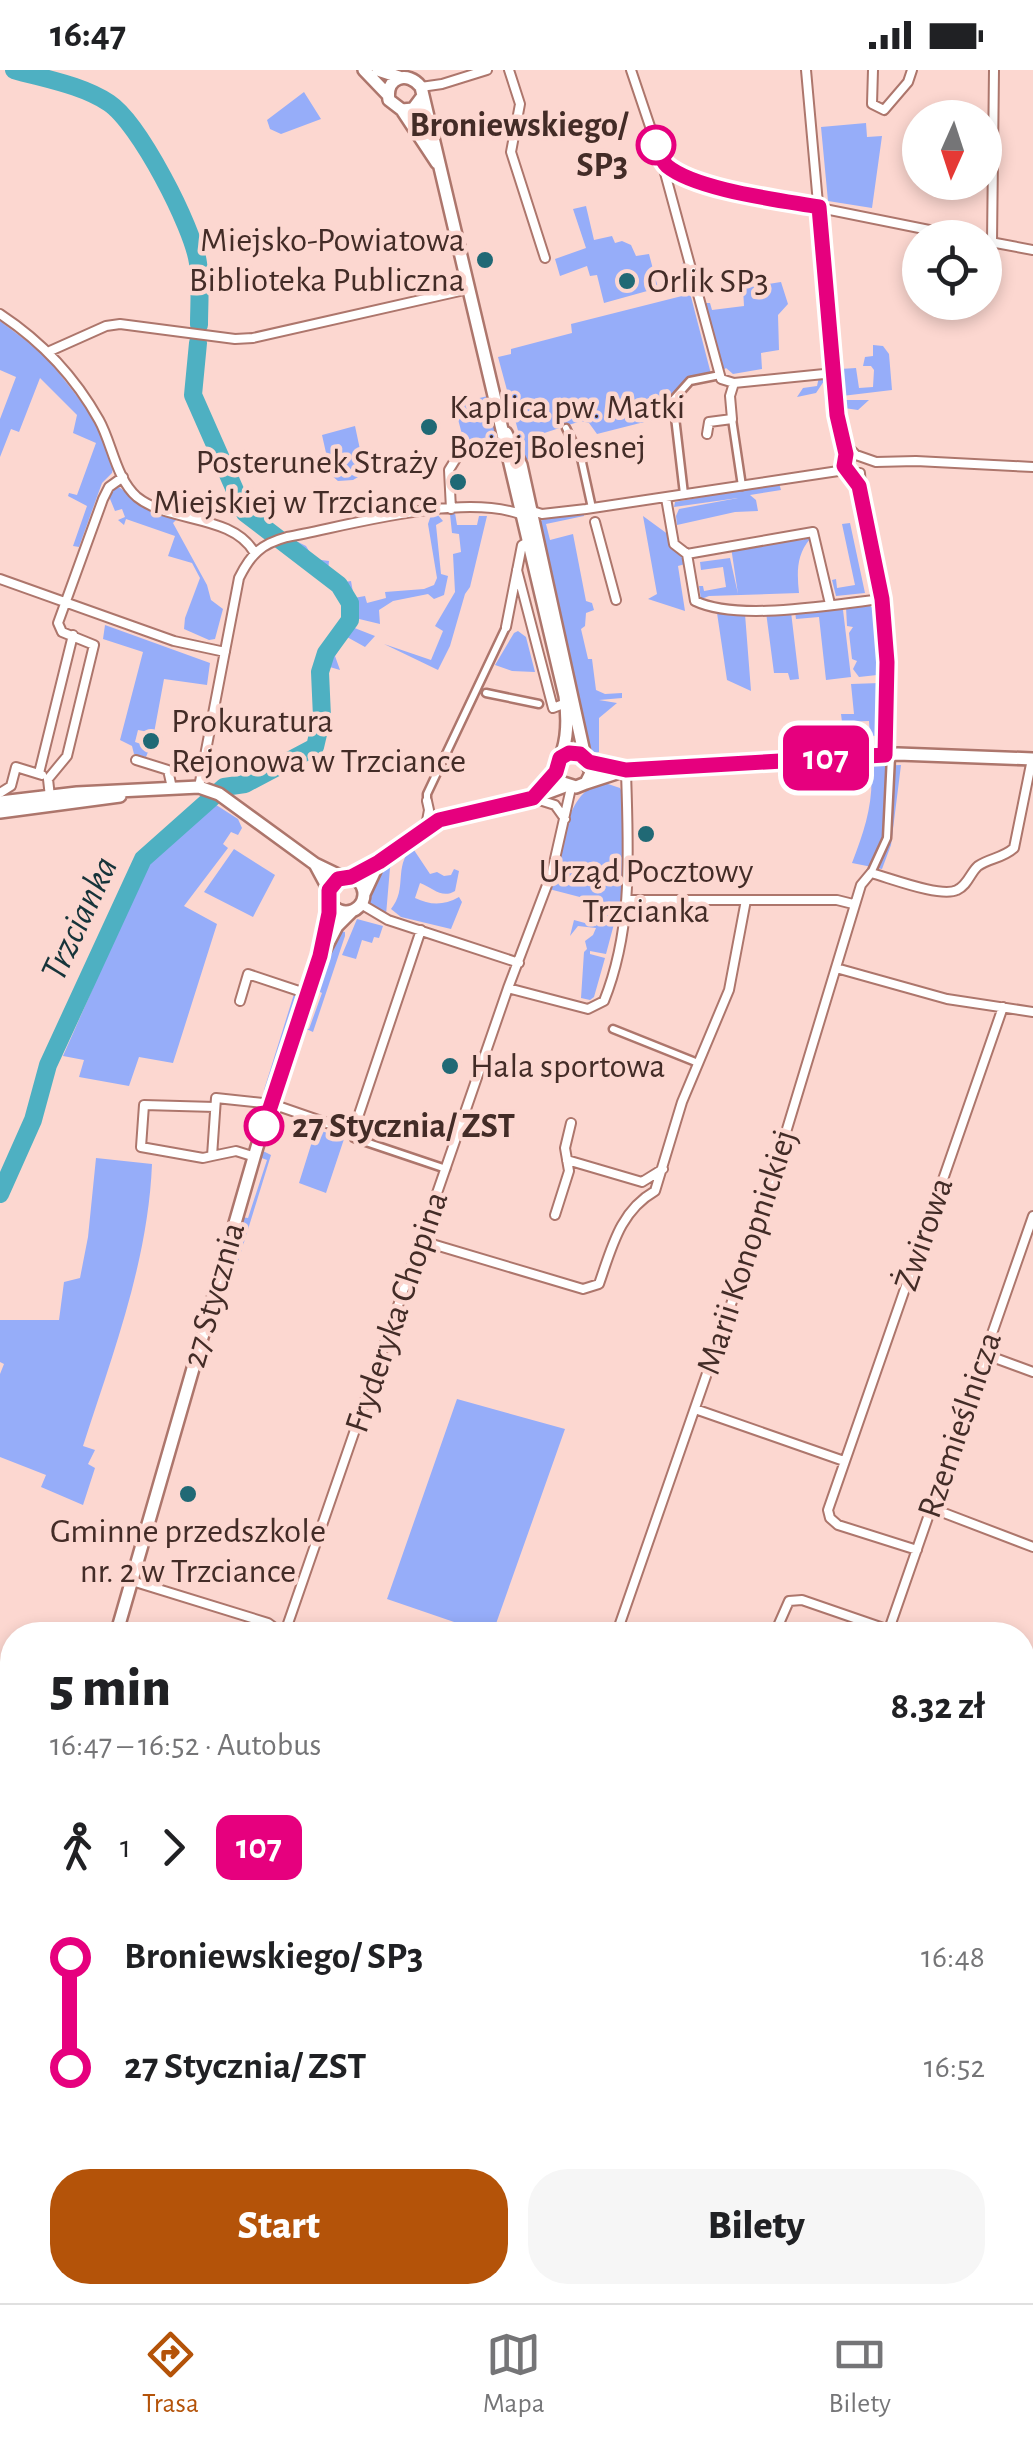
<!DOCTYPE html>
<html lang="pl">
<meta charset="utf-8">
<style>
:root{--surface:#fff;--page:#f6f6f6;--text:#202124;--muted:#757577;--line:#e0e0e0;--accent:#b45309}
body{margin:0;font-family:"Alegreya Sans",sans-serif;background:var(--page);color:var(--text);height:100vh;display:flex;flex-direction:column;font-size:38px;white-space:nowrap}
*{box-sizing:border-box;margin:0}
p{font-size:32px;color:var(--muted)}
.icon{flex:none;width:55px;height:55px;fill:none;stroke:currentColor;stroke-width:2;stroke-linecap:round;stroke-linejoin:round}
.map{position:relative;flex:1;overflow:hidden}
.sheet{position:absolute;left:0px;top:1552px;width:1035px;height:682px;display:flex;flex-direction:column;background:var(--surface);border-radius:40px 40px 0 0;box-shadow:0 5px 15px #0003}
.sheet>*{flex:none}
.badge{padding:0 20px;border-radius:15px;font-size:35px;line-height:65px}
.needle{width:65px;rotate:183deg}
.controls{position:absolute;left:902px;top:30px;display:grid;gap:20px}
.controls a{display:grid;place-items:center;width:100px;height:100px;border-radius:50%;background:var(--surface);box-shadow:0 5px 15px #0003;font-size:50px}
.map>.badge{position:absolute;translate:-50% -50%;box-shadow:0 0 0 5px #fff}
.legs{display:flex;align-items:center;gap:15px;height:110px;padding:0 50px;font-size:32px}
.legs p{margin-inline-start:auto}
.overview{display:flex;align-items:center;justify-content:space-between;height:170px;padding:0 50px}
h1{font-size:55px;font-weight:800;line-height:75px}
.action{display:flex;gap:20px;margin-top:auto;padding:20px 50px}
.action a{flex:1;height:115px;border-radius:40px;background:var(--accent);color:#fff;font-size:40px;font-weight:800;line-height:115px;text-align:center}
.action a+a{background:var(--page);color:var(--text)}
ul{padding:0 50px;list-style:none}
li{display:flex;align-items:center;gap:35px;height:110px;font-size:38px}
li i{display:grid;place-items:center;width:15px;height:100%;margin:0 12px;background:currentColor}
li i::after{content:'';width:25px;height:25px;margin:-12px;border:8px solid;border-radius:50%;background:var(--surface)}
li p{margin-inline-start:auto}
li:first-child i{background:linear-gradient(#0000 50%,currentColor 0)}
li:last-child i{background:linear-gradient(currentColor 50%,#0000 0)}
.status{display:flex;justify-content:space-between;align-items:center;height:70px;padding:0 50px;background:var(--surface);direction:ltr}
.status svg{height:28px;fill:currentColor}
.tabs{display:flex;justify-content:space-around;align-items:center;height:140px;border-top:2px solid var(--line);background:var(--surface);font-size:28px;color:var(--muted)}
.tabs a{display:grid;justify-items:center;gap:5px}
.tabs .current{color:var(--accent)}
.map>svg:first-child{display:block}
</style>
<div class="status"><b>16:47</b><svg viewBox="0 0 49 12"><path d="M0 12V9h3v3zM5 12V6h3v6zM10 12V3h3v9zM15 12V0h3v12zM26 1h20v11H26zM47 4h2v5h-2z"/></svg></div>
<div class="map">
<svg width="1033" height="2233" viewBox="0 0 1033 2233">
<rect width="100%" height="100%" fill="#fcd7d0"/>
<path fill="#96adf9" d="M304 22 321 49 281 64 270 59 267 50Z
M866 53 867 67 882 66 872 138 828 131 821 57Z
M586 136 594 170 612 166 615 173 622 171 631 175 636 186 649 184 658 218 604 233 597 205 590 206 587 196 560 206 555 189 586 178 573 139Z
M813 155H826L840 299 856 298 859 318 873 317 874 300 871 296H863L865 287 873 286V275L883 276 889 284 892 320 842 326 843 330H869L858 340 844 338 848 368 837 312 827 313 830 333H825L824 311 816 323 797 327 803 318 817 316 819 307 824 309Z
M682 192 711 304 688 308 670 330 658 333 657 341 651 344 652 350 597 364 589 353 581 351 532 367 537 387 526 390 498 287 511 284V279L572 263 571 254 682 226Z
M781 212 788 234 778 245 779 280 761 283 762 299 733 304 726 298 721 302 704 233H710L712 240 744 236 743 218Z
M0 251 44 284 95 349 114 395 112 403 102 413 79 477 73 476 87 436 68 426 69 423 77 425 96 373 73 363 77 345 40 308 19 362 11 359 0 387V349L16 307 0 300Z
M488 326 501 369 486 374 484 368 464 372 454 334Z
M355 356 365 403 353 410 338 411 331 405 322 365Z
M779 413 781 420 750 425 756 430 758 441 735 442 677 455 676 446 679 439 738 428 674 437 675 432Z
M119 417 145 437 178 448 173 453 207 515 211 530 223 539 215 569 209 570 184 559 185 548 200 508 192 493 168 486 175 466 126 449 124 455 118 450 125 447 122 439 115 441 108 424Z
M584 441V446L546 454 550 470 573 464 586 531 592 533 594 540 586 543 585 556 581 559 588 589H592L596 620 605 624 622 623V628L599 630 617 633 599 648V682L593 684 579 642 539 453 545 447Z
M455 443 457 455H477L479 446H487L470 517 465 524 450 576 438 600 384 574 431 590 443 561 435 556 455 522 453 484 461 482 459 464 452 463 450 444Z
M437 444 443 451 436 455 441 504 448 506 444 525 434 529 428 524 393 531 379 540 380 554 355 548 352 557 375 566 365 577 347 567 335 586 340 600 323 595C328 576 347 560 351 548 360 519 305 489 286 475L298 472 306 476 314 489 329 491 328 501 345 512 351 511 354 528 365 526 367 533 386 528 385 522 424 519 434 515 437 508 428 454 431 445Z
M643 446 669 465 674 480 684 488 685 494 678 496 685 541 648 529 657 524Z
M850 453 865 523 836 526 832 510 836 509 837 518 855 515 842 454Z
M804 467 810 469C796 485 797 504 799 523L709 526 701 529 699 516H703L704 521 726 517 723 497 701 500 700 492 730 488 738 524 731 477 740 475 742 479 767 475V472L804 470Z
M869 535 874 539 878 601 877 605 859 607 853 599 857 591 852 589 849 563 853 557 847 556 846 537Z
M822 539 843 540 851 607 826 610 819 547 796 549 795 542Z
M766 542H791L799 609 790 610 788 603H774Z
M717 543 745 544 751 621 727 610Z
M105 555 210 593 207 615 164 609 154 663 138 660 135 672 150 677 146 687 134 684 132 676 120 670 143 582 103 569Z
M518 561 526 567 535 602 512 601 495 595 514 563Z
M880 613 879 666H870L869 651 842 652 841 644H854L851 614Z
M901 695 891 775 882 799 852 793C865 759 874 732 871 696Z
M602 712 620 718 624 727 626 839 549 819C563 785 562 724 602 712Z
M210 731 238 749 242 758 238 765 231 762 223 774 228 778 184 836 217 854 173 993 139 987 129 1016 79 1007 84 990 63 986 93 918 85 916 134 805 144 789Z
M409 776 390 798 386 845 371 838C361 813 391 790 409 776Z
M412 777 430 804 437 802 444 806 451 805 454 799 459 801 455 821C442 829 433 818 420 813L415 828C430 835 443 836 459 827L462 832 451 859 401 847 391 839C408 818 393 798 412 777Z
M234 779 275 805 253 847 204 822Z
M603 844 611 846 614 854 606 884 590 881V884L605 888 594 927 590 930 581 928 584 882 587 879 585 871 593 865 596 858 578 856 570 866 574 850 596 856Z
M357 849 383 856 379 868 374 867 372 873 362 870 356 889 342 885Z
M339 861 345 862V866L313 962 302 957 309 959 322 923 314 919Z
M294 924 298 925V933L270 1020H264Z
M316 1059 344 1069 326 1123 299 1113Z
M261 1080 271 1085 237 1195 229 1191 241 1147 248 1148 267 1090 259 1087Z
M96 1088 152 1094C148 1192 113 1283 83 1376L95 1380 88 1394 95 1398 83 1435 41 1417 46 1405 0 1387V1304L4 1294 0 1292V1250H59L64 1212 80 1208 88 1167Z
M457 1329 565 1359 492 1565 387 1529Z
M256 2223V2222L381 2223 378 2233H253Z"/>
<path fill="#7994fe" d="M679 2223H772L769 2233H677Z"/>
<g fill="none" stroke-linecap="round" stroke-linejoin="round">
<path stroke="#4eb0c2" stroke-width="18" d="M14 0C45 9 82 15 109 33 139 53 193 157 198 193 201 213 199 235 199 255
M0 1124 33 1050 48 995 143 789 224 717 245 714 315 677 322 647 320 602 326 583 350 550V533L339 515 245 443 193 325 198 273"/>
<g stroke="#ad766c" stroke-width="11">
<path id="pedestrian" d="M732 349 742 416
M566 358 581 388 592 438
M684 424 673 330 690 311 720 305
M486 623 539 634
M427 731V724L506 557
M871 803 887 768 891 686
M613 959 698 993
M353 1062 354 1068 446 1099"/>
</g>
<g stroke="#ad766c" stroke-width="12">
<path id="minor" d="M509 0 520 34 511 82 545 188
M631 0 662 92 721 309 734 313 834 303
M806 0 837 345 844 373V396L859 416
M873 0 872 34 884 40 908 12 912 0
M421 17 442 14 487 0
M662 92 682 105 730 120 969 168
M985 171 1033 180
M992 172 994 0
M0 244C41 271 75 307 99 350 112 373 116 409 137 427 169 453 232 444 254 482
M50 281 106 256 120 254 235 269 253 268 469 219
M707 364 709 352 732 349 730 326 734 313
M844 373 856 385 876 392 916 391 1033 397
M860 403C862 445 877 488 882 531 889 582 887 634 885 685
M666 428 674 474 687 484 695 531C739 552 833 534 882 529
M451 439 449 400 457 387
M532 441 542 444 586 439 845 400
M595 452 616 530
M687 484 813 462 830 534
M517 500 553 638 566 633
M0 509 174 571 225 582
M506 557 522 475 528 472
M136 690 168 700 172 718
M39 703 73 565
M199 717 239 508C251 484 261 474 287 467 351 455 460 423 520 444
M0 723 11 716 16 697 42 705
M50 727 48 709 67 686 94 575 62 562 58 553 103 429 109 417 123 407
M533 728 555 735 565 749
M426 756 429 740 427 731
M629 830H837L853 834
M361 834 388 850 519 893
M836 898 947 929 1033 942
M508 918 588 939 604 931C634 856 628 779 626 700
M240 931 248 904 308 924
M212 1086 203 1088 141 1077 144 1035 215 1037
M255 1087 236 1081 212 1086 216 1028 272 1034 353 1062 421 860
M567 1090 642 1112 663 1099
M555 1145 569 1101 565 1078 571 1053
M422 1171 583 1219 599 1214C612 1177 620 1141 655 1121L682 1032 729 920 746 830
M984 1284 1033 1302
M695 1339 844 1391
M931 1438 1033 1477
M917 1480 838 1455 830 1448 828 1440 1003 937
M132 1511 268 1553 284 1565
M284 1565 508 918 552 802 571 718
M616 1565 753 1171 861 815 871 803C890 808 941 828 957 820 968 815 970 803 978 796 990 788 1003 788 1014 778L1032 689
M774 1565 789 1531 802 1530 889 1560
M887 1565 1033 1146
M1022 1802 1033 1770
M0 1987 12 1992
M1022 2141 1033 2116
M1022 2174 1033 2180
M0 2201 12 2205
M67 2222 99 2233
M127 2233 131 2222
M388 2233 392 2222
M547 2233 551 2222
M664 2233 667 2222
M772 2233 776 2222
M877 2233 878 2222
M990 2233 993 2222"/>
</g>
<g stroke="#ad766c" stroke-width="16">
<path id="secondary" d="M364 0 387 24
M378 0 399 7
M422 27 413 39 402 40 389 30C385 7 408 0 421 17L565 626C569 656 567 677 554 703 550 713 539 719 533 728
M402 40 437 93
M506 363 521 395 585 687
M589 692 626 700 898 684 1033 689
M560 712 576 717 586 713 591 703 585 687 575 682 563 685
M586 713 626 700
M0 732 77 723 199 717 219 724 315 794 342 807
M0 742 120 726
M315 794 329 820
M328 824a18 18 0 1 1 36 0a18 18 0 1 1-36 0Z
M351 807 379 792 435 752 519 733 565 716
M364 824 379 792
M323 883 337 856 351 842
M116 1565 257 1077 320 886 330 832
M0 1906 12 1870"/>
</g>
<use href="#pedestrian" stroke="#fff" stroke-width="6"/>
<use href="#minor" stroke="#fff" stroke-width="8"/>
<use href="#secondary" stroke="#fff" stroke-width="11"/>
</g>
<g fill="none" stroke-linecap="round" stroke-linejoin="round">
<g stroke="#fff" stroke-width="22">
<path id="line-1" d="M264 1056 320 886 329 843V820L338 809 351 807 379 792 439 750 533 728 556 702 560 688 569 683 580 684 589 692 626 700 885 685 887 592 882 529 859 416 844 396 846 384 837 345 819 137C780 130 696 120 667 96 661 90 659 83 656 75"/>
</g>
<use href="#line-1" stroke="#e6007e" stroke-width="15"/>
</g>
<g fill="#fff" stroke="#e6007e" stroke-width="5">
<circle cx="656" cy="75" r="18"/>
<circle cx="264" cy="1056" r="18"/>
</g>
<g fill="#206975" stroke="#fcd7d0" stroke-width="4">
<circle cx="485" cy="190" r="10"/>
<circle cx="627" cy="211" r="10"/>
<circle cx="429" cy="357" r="10"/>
<circle cx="458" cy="412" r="10"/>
<circle cx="151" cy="671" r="10"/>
<circle cx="646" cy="764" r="10"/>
<circle cx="450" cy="996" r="10"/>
<circle cx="188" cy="1424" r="10"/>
</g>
<g text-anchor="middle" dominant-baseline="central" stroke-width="9" stroke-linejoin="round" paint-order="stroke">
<g font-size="35" font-weight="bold" fill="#432c27" stroke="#fcd7d0" text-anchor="end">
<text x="628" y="55">Broniewskiego/<tspan x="628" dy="40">SP3</tspan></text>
<text x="292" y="1056" text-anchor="start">27 Stycznia/ ZST</text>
</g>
<g font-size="35" fill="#432c27" stroke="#fcd7d0" text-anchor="start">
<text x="465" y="170" text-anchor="end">Miejsko-Powiatowa<tspan x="465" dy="40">Biblioteka Publiczna</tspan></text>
<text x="647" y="211">Orlik SP3</text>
<text x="449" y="337">Kaplica pw. Matki<tspan x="449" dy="40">Bożej Bolesnej</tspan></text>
<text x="438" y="392" text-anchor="end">Posterunek Straży<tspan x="438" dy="40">Miejskiej w Trzciance</tspan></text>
<text x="171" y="651">Prokuratura<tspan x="171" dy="40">Rejonowa w Trzciance</tspan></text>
<text x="646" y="801" text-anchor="middle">Urząd Pocztowy<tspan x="646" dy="40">Trzcianka</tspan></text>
<text x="470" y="996">Hala sportowa</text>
<text x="188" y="1461" text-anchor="middle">Gminne przedszkole<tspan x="188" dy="40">nr. 2 w Trzciance</tspan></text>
</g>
<g font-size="35" fill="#432c27" stroke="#fcd7d0">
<text transform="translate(924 1164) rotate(-71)">Żwirowa</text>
<text transform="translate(747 1182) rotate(-72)">Marii Konopnickiej</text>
<text transform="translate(214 1225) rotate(-74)">27 Stycznia</text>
<text transform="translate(397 1242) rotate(-71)">Fryderyka Chopina</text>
<text transform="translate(960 1355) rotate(-71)">Rzemieślnicza</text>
</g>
<g font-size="38" font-style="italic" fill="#16343a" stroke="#fcd7d0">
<text transform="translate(80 849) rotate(-65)">Trzcianka</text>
</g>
</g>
</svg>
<div class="controls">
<a><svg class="needle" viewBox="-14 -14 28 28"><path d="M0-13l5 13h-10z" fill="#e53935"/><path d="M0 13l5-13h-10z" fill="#757577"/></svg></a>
<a><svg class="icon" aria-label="locate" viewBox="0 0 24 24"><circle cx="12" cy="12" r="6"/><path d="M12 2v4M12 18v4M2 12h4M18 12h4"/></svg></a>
</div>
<b class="badge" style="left:826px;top:688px;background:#e6007e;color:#fff">107</b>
<section class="sheet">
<div class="overview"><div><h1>5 min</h1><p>16:47 – 16:52 · Autobus</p></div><b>8.32 zł</b></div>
<div class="legs"><svg class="icon" aria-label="walk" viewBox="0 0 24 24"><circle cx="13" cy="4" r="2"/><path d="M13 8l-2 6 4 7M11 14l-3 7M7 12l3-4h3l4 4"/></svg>1<svg class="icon" aria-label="forward" viewBox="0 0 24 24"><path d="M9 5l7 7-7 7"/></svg><b class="badge" style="background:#e6007e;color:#fff">107</b></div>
<ul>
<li><i style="color:#e6007e"></i><b>Broniewskiego/ SP3</b><p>16:48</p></li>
<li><i style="color:#e6007e"></i><b>27 Stycznia/ ZST</b><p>16:52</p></li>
</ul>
<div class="action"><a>Start</a><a>Bilety</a></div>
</section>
</div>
<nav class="tabs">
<a class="current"><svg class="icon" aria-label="directions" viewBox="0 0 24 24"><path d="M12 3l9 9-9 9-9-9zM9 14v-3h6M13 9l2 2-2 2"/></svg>Trasa</a>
<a><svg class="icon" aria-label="map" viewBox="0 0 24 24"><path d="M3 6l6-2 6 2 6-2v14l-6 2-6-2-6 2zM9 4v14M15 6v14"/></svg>Mapa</a>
<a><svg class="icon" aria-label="tickets" viewBox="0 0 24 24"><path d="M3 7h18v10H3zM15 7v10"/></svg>Bilety</a>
</nav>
